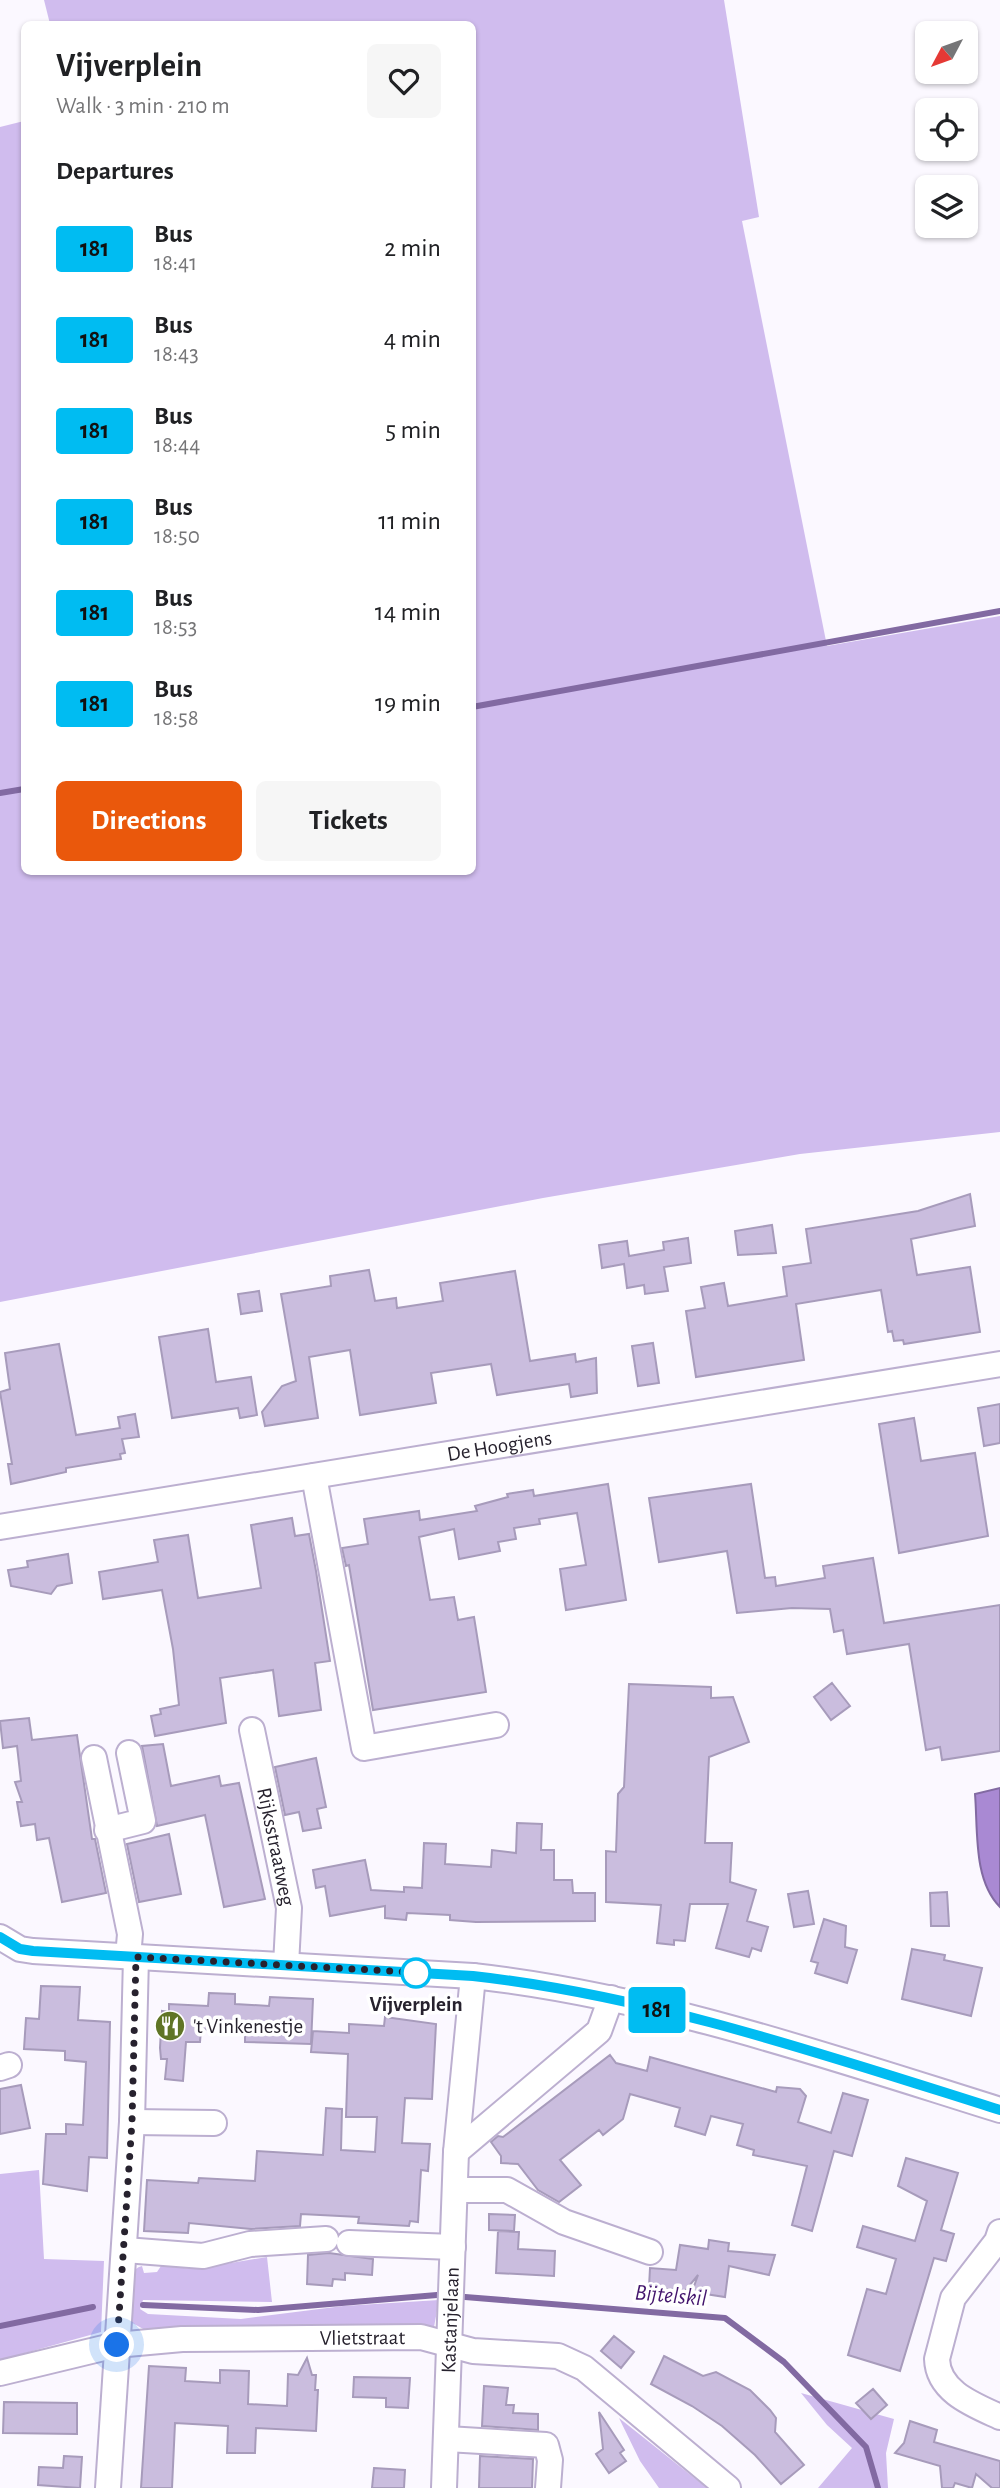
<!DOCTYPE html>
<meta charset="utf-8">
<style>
:root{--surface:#fff;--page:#f6f6f6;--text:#202124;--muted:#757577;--accent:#ea580c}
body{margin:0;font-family:"Alegreya Sans",sans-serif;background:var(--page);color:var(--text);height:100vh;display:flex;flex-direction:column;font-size:26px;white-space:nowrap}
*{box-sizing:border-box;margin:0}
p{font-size:23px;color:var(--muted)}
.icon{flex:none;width:38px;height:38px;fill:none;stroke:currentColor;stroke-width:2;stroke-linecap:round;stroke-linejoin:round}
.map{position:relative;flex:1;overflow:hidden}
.side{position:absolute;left:21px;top:21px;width:455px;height:854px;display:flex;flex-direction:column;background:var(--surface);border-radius:10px;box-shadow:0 2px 5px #0004}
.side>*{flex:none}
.badge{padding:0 14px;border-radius:5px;font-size:24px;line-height:46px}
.needle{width:46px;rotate:229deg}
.tools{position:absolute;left:915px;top:21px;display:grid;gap:14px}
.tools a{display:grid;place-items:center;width:63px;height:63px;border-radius:10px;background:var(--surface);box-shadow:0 2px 5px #0004;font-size:35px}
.you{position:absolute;width:35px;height:35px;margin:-18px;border:5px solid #fff;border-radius:50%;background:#1a73e8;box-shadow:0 0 0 10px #1a73e833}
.map>.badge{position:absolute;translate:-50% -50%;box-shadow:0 0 0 4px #fff}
h2{padding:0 35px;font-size:26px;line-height:63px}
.round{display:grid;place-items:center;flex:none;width:74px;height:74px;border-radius:10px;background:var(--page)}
.summary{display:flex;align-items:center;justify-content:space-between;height:119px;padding:0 35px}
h1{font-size:33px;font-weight:700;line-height:52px}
.primary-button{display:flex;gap:14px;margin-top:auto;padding:14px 35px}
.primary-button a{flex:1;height:80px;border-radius:10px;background:var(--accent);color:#fff;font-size:28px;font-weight:700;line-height:80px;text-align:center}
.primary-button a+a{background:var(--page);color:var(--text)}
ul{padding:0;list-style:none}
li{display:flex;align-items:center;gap:21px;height:91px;padding:0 35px}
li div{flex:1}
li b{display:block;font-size:26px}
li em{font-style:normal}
li .badge{min-width:77px;font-weight:700;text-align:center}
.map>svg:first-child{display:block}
</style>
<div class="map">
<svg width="1000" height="2488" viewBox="0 0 1000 2488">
<rect width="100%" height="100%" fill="#fbf8ff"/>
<path fill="#d0bcee" d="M44 0H724L759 217 742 221 827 646 1000 616V1132L800 1154 543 1198 0 1302V127L24 121V872H472V24H50Z
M39 2170 44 2259 104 2261 101 2332 0 2360V2174Z
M267 2257 272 2302 143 2300 140 2309 148 2314 241 2319 343 2306 439 2300 434 2327 145 2330 129 2321C129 2303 121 2272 142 2266L144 2273 157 2272 161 2266 195 2269Z
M801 2393 894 2419 886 2453 888 2488H818L852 2448 827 2425Z
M619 2418 707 2488H659L640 2461Z"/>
<path fill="#a989d3" stroke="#826aa2" stroke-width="2" d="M1000 1788V1907C973 1880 978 1830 975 1794Z"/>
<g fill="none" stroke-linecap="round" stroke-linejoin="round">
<path stroke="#826aa2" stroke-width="6" d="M472 707 1000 611
M0 793 24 789
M465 2297 725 2318 784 2362 866 2447 878 2488
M143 2305 258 2310 437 2295
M0 2326 93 2307"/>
</g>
<path fill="#cabdde" stroke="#a79bbb" stroke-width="2" d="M970 1194 975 1226 911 1239 917 1275 970 1267 980 1332 904 1344 903 1340 894 1341 892 1331 888 1332 881 1290 796 1304 804 1360 696 1377 686 1311 705 1308 701 1287 724 1283 728 1306 787 1296 783 1267 811 1263 806 1229 918 1211Z
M772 1225 776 1253 738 1255 735 1231Z
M688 1238 691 1263 664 1267 668 1291 645 1294 644 1285 627 1288 624 1264 602 1268 599 1245 627 1241 629 1256 664 1250 663 1242Z
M369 1270 375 1301 396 1298 397 1308 443 1301 440 1283 515 1271 530 1361 575 1354 576 1362 596 1358 597 1393 571 1397 569 1384 497 1395 491 1364 431 1373 436 1403 360 1415 350 1350 309 1357 318 1418 265 1426 262 1412 282 1386 296 1381 281 1294 331 1286 330 1276Z
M259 1291 262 1311 241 1314 238 1294Z
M208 1329 216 1382 251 1377 257 1415 240 1418 238 1408 172 1418 159 1337Z
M653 1343 659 1383 638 1386 632 1346Z
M59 1344 76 1435 120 1428 118 1417 135 1414 139 1437 122 1439 125 1453 120 1454 121 1459 66 1468V1472L11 1484 8 1464H12L0 1392 10 1389 5 1353Z
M1000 1404V1443L984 1446 978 1408Z
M914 1418 921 1461 975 1453 988 1536 899 1553 879 1424Z
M608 1484 626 1600 566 1610 560 1569 586 1565 577 1513 539 1519 540 1524 514 1528 516 1539 498 1542 500 1551 459 1559 454 1529 419 1537 430 1600 454 1597 458 1620 474 1617 486 1692 373 1710 349 1565 346 1566 342 1548 368 1544 364 1519 419 1511 420 1520 477 1511 475 1506 508 1497 507 1494 533 1490 534 1496Z
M751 1484 765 1578 775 1577 776 1586 825 1578 823 1566 873 1558 884 1623 1000 1605V1751L942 1760 940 1747 926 1750 909 1644 847 1654 843 1630 834 1632 830 1609 792 1608 737 1613 727 1551 659 1562 649 1498Z
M292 1518 295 1536 309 1534 316 1571 330 1661 315 1663 321 1710 279 1716 273 1670 220 1678 226 1723 155 1736 151 1716 161 1714 160 1709 179 1705 173 1649 162 1590 103 1599 99 1572 158 1562 154 1540 188 1535 198 1598 261 1588 251 1525Z
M68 1554 72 1583 57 1586 51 1594 11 1586 8 1570 28 1567 27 1561Z
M832 1683 850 1706 831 1720 814 1697Z
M629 1684 711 1687V1698L733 1697 749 1742 709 1757 705 1843H732L730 1882 756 1890 747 1921 768 1927 761 1951 752 1948 749 1957 716 1948 728 1904H690L685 1941 674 1940V1945L657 1943 661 1905 606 1902V1851L616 1852 618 1794 624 1787Z
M29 1718 32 1740 77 1735 92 1839H95L106 1893 62 1902 49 1838 37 1840 35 1824 21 1826 17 1802H22L15 1782 21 1781 17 1746 3 1748 0 1721Z
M163 1744 171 1786 219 1776 221 1786 239 1783 265 1899 224 1907 205 1815 157 1826 142 1746Z
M316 1758 326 1807 317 1809 321 1828 303 1831 299 1812 285 1815 275 1767Z
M517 1823 542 1824 541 1850H554V1880H572L573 1893H595V1921L476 1922 450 1920V1915L407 1913 406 1920 385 1918V1906L330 1916 325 1886 316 1888 313 1870 365 1860 371 1890 404 1892V1887L422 1888 424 1843 446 1844 445 1864 491 1867 492 1850 516 1853Z
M169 1834 181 1894 139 1902 127 1844Z
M808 1891 814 1924 794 1927 788 1894Z
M947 1892 949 1926H931L930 1893Z
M824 1919 846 1926 845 1947 857 1950 847 1983 815 1973 818 1963 811 1961Z
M912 1949 945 1955 944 1960 982 1968 971 2016 902 1999Z
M41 1986 80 1987 78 2020 110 2022 107 2158 89 2157 87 2191 43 2184 46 2134H66V2124L83 2125 86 2062 65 2060V2051L24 2049 26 2018 39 2019Z
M209 1993 235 1994V2004L269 2006 270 1997 313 1999 311 2044 245 2042V2032L201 2029 200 2042H186L183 2081 165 2079 167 2059H161L160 2048 162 2011 169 2012V2004L208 2006Z
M385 2017 436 2024 432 2099 405 2098 402 2143 430 2144 428 2171 421 2170 418 2222 410 2221 409 2226 358 2223 359 2217 301 2214 300 2226 251 2229 189 2223 188 2233 144 2231 147 2180 198 2183 199 2178 255 2181 257 2151 323 2155 326 2108 342 2109 341 2150 375 2152 377 2117H346L348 2054 311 2052 313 2031 349 2033V2024L384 2026Z
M610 2055 616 2063 647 2071 650 2057 776 2092 777 2087 800 2089 806 2096 798 2122 831 2133 843 2093 868 2100 852 2156 834 2151 812 2231 792 2225 807 2166 753 2155 754 2150 737 2145 743 2124 711 2116 705 2135 675 2126 680 2108 630 2094 623 2119 603 2135 599 2130 560 2160 581 2185 559 2202 538 2190 518 2164 501 2163V2156L491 2142 498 2136 503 2137Z
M21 2085 30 2128 0 2134V2089Z
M906 2158 958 2173 941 2230 954 2234 946 2261 934 2258 900 2371 848 2355 867 2289 886 2294 896 2259 857 2247 863 2226 915 2241 927 2201 898 2186Z
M489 2214 515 2215 514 2231 489 2230Z
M498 2231 519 2232 518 2249 555 2251 554 2276 496 2273Z
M709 2240 729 2243 728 2251 775 2255 769 2275 729 2266 725 2297 692 2292 698 2275 685 2291 649 2287 650 2268 676 2270 680 2245 708 2249Z
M329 2253 373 2259 372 2275 345 2273V2280L333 2279 332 2286 307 2284 308 2255Z
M614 2336 634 2352 621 2368 601 2351Z
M664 2356 703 2376 716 2372 750 2390 770 2410 776 2418 775 2432 804 2465 781 2484 755 2455 722 2426 692 2406 651 2384Z
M307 2358 312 2375H316L315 2390H318L316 2431 256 2428 255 2453H227L228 2426 175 2423 172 2488H141L149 2366 186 2368 185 2381 220 2383V2370L249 2371 248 2404 287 2406 288 2374 298 2375Z
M354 2377 410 2378 408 2408 386 2407V2398L353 2397Z
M484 2386 508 2388 506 2405H514L513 2413 538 2414V2430L482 2426Z
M873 2389 887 2405 871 2419 856 2403Z
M4 2402 77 2403V2434L3 2433Z
M599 2412 624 2450 620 2453 626 2461 609 2473 596 2454 603 2449Z
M910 2421 937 2430 934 2442 1000 2461V2488H992L976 2474 972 2488 955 2483 953 2488H942L940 2466 895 2453 904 2443Z
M64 2456 82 2457 80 2488 38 2485 39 2467 63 2468Z
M480 2456 533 2459 532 2488H479Z
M374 2468 405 2470 404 2488H372Z"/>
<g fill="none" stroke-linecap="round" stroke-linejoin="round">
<g stroke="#bcafd0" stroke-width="28">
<g id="minor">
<path d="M314 1476 364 1748 496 1725"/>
<path id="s1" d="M0 1527 1000 1364"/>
<path id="s2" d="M252 1730 289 1908 286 1965"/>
<path d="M94 1758 130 1934 128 1957"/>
<path d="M107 1830 143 1821 129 1753"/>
<path d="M0 1937 20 1949 33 1951 473 1976C653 1996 827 2056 1000 2110"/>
<path d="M0 2068 9 2065"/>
<path d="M132 2122 214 2123"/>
<path d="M456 2152 599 2031 611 1998"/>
<path d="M456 2190H507L564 2222 650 2252"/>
<path d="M1000 2232 997 2241 953 2298 937 2359C938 2392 974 2405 1000 2417"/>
<path d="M349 2243 453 2247"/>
<path d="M125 2250 203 2256 250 2244 326 2239"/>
<path id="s3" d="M0 2373 116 2345 182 2339 421 2337 473 2351 558 2356 584 2368 728 2488"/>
<path d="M447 2439 546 2445 550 2460 548 2488"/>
<path d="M108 2488 132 2122 136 1957"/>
<path id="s4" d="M444 2488 456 2152 473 1976"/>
</g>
</g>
<use href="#minor" stroke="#fff" stroke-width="24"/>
</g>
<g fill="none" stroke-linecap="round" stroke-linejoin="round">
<g stroke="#fff" stroke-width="16">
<path id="line" d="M0 1937 20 1949 33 1951 473 1976C653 1996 828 2056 1000 2110"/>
</g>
<use href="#line" stroke="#00bcf2" stroke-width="10"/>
<path stroke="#27222e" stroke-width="7" stroke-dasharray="0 12.6" d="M117 2345 132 2122 136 1957 426 1973H416"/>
</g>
<defs>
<g id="restaurant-disc" transform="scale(1.575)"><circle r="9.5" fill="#607526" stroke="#fff"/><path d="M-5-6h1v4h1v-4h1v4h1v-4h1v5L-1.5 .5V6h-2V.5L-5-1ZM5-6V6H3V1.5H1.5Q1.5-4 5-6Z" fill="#fff"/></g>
</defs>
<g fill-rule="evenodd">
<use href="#restaurant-disc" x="170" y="2026"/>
</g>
<circle fill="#fff" stroke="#00bcf2" stroke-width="3.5" cx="416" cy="1973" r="14"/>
<g text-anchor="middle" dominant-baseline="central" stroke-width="7" stroke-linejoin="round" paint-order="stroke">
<g font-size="21" fill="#27222e" stroke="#fff">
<text stroke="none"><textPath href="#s1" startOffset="506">De Hoogjens</textPath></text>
<text stroke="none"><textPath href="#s2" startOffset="119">Rijksstraatweg</textPath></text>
<text stroke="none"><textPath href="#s4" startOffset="168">Kastanjelaan</textPath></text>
<text stroke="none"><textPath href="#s3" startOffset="366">Vlietstraat</textPath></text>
</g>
<g font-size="21" font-weight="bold" fill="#27222e" stroke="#fff">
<text x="416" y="2004">Vijverplein</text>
</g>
<g font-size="21" fill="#27222e" stroke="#fff" text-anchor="start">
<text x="193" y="2026">'t Vinkenestje</text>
</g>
<g font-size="23" font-style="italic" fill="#43156d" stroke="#fff">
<text transform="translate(671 2296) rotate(5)">Bijtelskil</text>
</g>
</g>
</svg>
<div class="tools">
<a><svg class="needle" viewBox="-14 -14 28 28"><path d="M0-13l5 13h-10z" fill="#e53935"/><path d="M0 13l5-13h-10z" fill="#757577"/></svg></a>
<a><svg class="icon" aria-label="locate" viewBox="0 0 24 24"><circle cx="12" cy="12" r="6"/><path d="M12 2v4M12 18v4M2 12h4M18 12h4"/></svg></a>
<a><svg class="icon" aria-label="layers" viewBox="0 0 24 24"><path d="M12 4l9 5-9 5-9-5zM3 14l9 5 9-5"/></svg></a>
</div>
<div class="you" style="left:117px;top:2345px"></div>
<b class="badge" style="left:657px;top:2010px;background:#00bcf2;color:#111">181</b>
<section class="side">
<div class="summary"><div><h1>Vijverplein</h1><p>Walk · 3 min · 210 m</p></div><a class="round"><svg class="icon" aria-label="heart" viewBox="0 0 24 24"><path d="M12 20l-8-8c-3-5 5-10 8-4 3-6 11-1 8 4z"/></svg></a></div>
<h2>Departures</h2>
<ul>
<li><span class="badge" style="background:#00bcf2;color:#111">181</span><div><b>Bus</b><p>18:41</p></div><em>2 min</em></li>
<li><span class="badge" style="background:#00bcf2;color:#111">181</span><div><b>Bus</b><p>18:43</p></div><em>4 min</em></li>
<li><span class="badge" style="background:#00bcf2;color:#111">181</span><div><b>Bus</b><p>18:44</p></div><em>5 min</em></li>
<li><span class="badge" style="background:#00bcf2;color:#111">181</span><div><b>Bus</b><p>18:50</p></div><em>11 min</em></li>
<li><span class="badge" style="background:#00bcf2;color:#111">181</span><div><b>Bus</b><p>18:53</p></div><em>14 min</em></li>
<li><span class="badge" style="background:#00bcf2;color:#111">181</span><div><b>Bus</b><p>18:58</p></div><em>19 min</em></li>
</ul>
<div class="primary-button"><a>Directions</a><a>Tickets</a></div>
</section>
</div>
